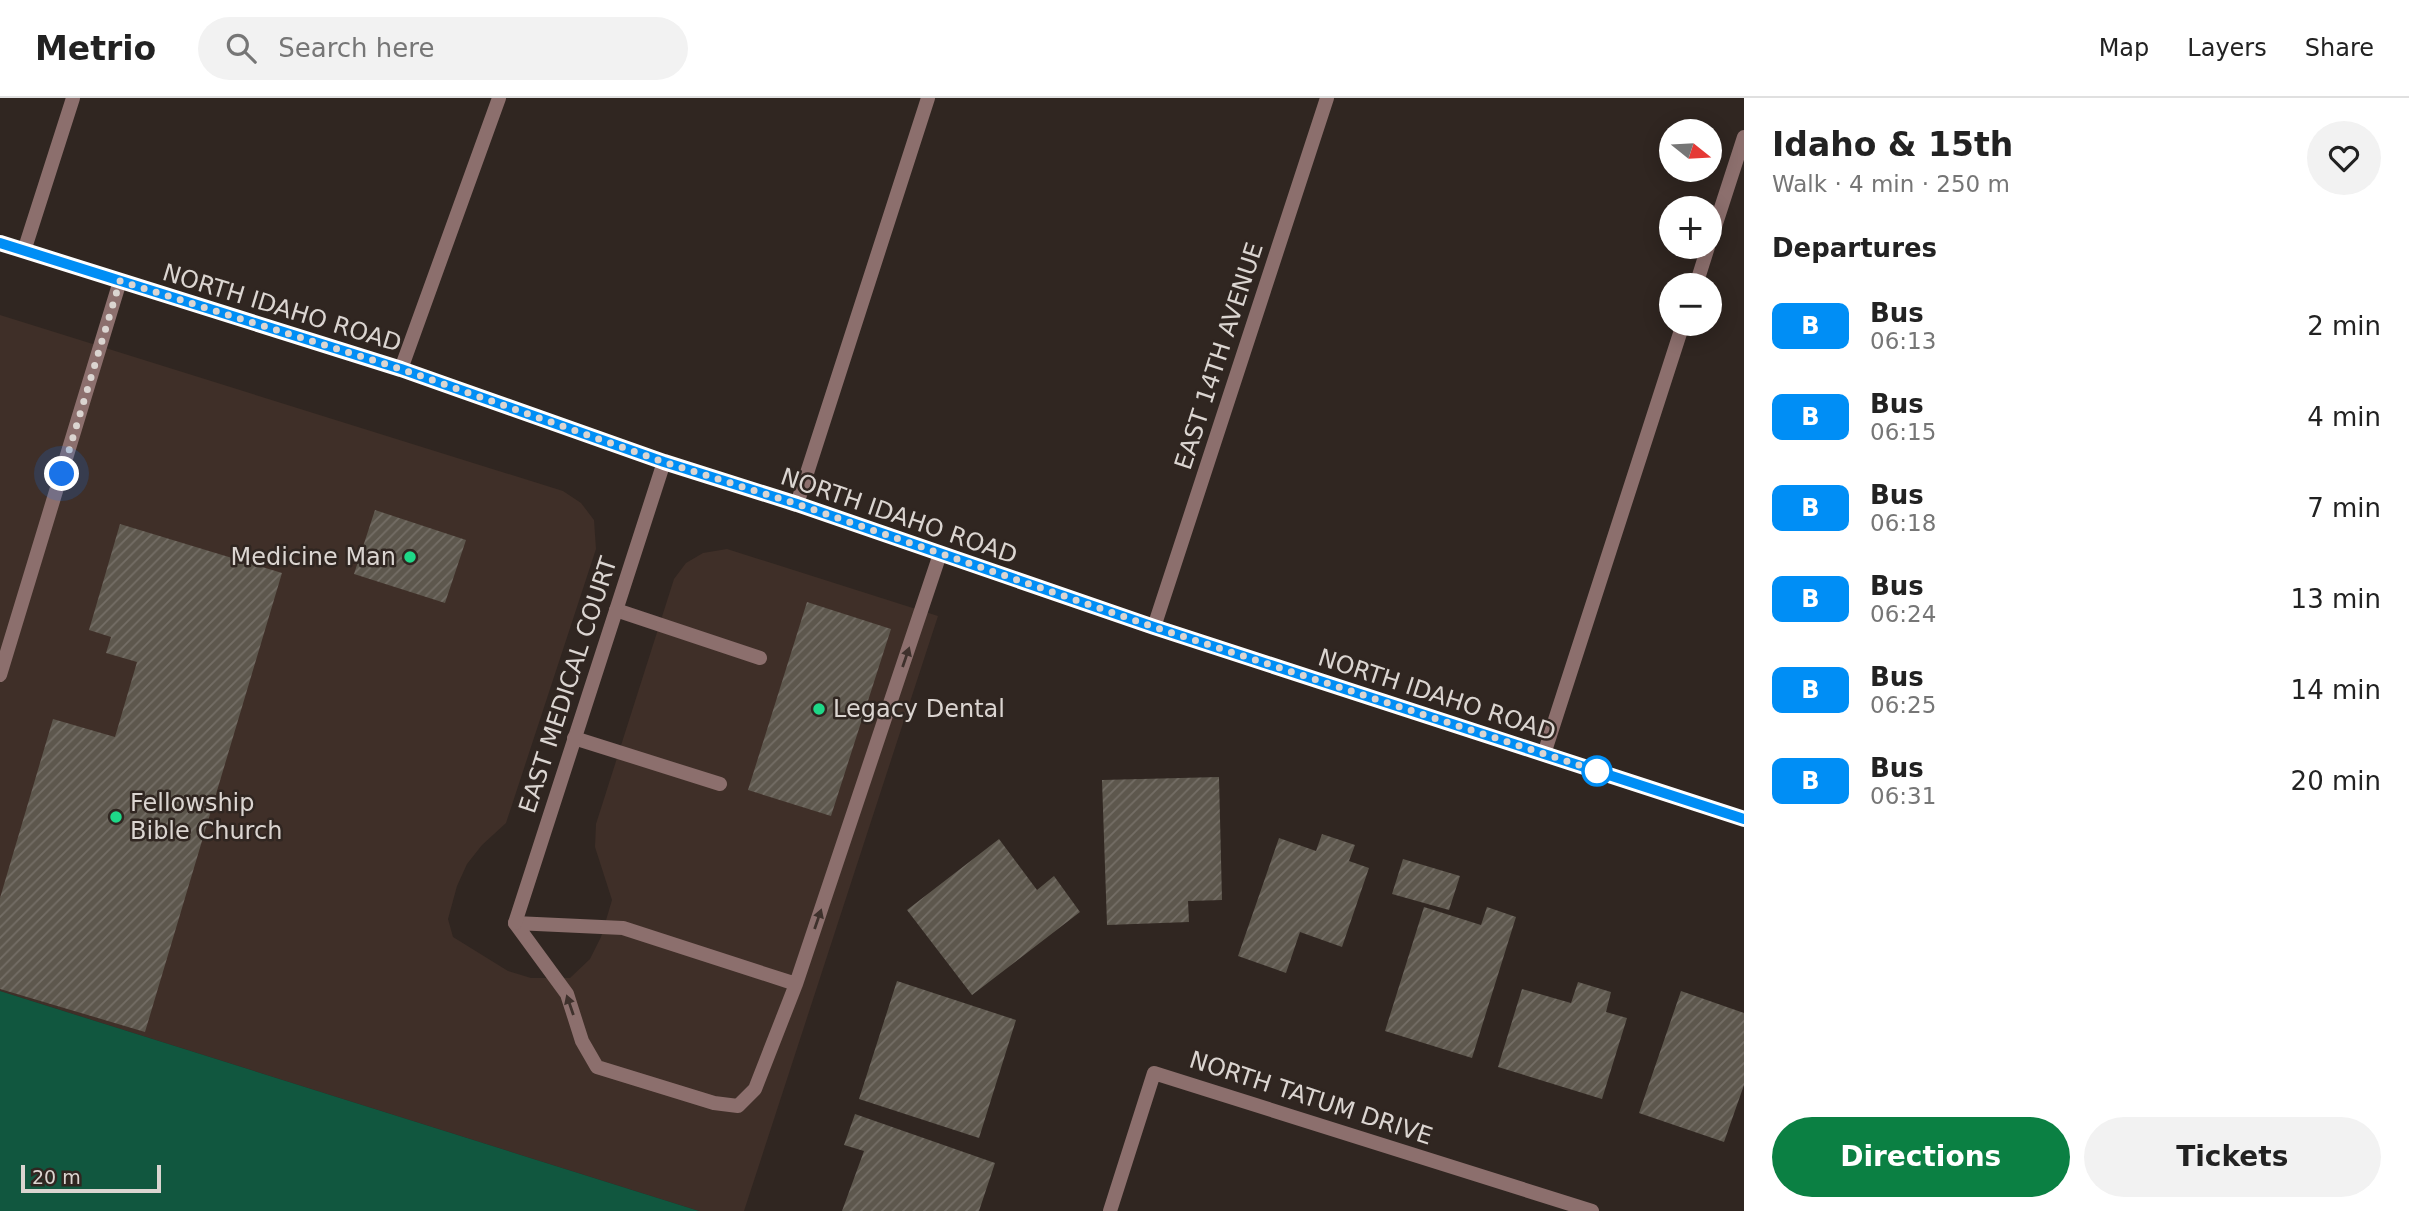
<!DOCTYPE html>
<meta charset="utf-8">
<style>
:root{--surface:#fff;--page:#f2f2f2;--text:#222;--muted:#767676;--line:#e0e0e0;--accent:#0b8043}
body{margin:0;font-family:"DejaVu Sans",sans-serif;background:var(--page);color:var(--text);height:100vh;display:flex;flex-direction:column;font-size:26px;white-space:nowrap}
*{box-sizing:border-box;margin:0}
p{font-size:23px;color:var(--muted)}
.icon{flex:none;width:38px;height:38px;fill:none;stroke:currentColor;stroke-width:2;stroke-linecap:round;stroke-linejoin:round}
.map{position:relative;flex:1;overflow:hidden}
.side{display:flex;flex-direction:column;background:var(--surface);width:665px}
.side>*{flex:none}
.badge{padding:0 14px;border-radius:10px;font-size:24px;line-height:46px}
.needle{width:46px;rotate:108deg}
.controls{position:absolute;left:1659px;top:21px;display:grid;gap:14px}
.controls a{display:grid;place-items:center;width:63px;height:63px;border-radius:50%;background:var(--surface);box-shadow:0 4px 18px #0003;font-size:35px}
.scale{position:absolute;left:21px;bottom:18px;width:140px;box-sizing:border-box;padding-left:7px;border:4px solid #dbd5d1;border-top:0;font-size:19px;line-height:24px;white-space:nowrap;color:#dbd5d1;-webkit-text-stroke:5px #302621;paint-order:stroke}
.you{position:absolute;width:35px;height:35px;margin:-18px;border:5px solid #fff;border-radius:50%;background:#1a73e8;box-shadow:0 0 0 10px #1a73e833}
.map>.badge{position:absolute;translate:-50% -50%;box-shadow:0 0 0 4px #fff}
h2{padding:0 28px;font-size:26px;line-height:63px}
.round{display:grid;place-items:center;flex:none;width:74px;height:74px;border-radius:37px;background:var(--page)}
.head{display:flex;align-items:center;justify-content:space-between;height:119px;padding:0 28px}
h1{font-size:33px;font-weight:700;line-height:52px}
.action{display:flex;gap:14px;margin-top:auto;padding:14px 28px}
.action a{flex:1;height:80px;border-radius:42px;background:var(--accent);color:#fff;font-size:28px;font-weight:700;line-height:80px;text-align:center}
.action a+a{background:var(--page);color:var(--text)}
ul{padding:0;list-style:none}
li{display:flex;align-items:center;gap:21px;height:91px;padding:0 28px}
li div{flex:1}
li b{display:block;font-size:26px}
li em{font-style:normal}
li .badge{min-width:77px;font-weight:700;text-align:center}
header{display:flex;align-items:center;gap:42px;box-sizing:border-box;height:98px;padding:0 35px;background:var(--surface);border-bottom:2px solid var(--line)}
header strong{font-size:33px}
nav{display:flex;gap:38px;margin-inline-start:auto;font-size:24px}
.search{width:490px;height:63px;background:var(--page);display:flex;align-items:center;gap:18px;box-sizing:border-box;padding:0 24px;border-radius:38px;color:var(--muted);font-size:26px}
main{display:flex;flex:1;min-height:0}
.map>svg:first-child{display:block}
</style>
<header>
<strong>Metrio</strong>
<div class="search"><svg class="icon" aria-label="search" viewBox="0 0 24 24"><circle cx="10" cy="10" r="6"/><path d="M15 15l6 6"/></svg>Search here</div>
<nav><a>Map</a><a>Layers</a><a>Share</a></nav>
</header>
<main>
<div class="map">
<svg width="1744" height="1113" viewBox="0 0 1744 1113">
<defs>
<pattern id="building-hatch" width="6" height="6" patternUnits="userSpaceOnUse" patternTransform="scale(1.75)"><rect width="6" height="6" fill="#5d574d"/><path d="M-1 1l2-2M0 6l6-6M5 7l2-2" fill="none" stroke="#746e66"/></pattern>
</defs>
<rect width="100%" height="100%" fill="#302621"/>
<path fill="#3f2f28" d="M0 217 563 393 581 405 594 422 596 451 506 725 482 747 467 766 457 788 448 821 453 839 508 873 531 880H570L590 861 601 839 612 802 595 749 596 726 674 481 686 465 703 455 727 451 938 518 744 1113H699L0 893Z"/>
<path fill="#11573f" d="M0 893 699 1113H0Z"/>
<path fill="url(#building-hatch)" d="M375 412 466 442 445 505 354 476Z
M120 426 282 475 145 934 0 891V800L53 621 115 639 137 564 106 555 111 539 89 532Z
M807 504 891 531 831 718 748 692Z
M1219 679 1222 802 1188 803 1189 824 1107 827 1102 682Z
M1322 736 1355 747 1349 763 1369 770 1342 849 1300 834 1286 875 1238 858 1279 740 1316 753Z
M999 741 1037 792 1054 778 1080 814 972 897 907 812Z
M1403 761 1460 778 1449 812 1392 796Z
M1424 809 1481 827 1487 809 1516 819 1472 960 1385 933Z
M897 883 1016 922 979 1040 859 1001Z
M1578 884 1611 894 1606 914 1627 920 1602 1001 1498 969 1522 891 1571 905Z
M1681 893 1744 915V987L1724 1044 1639 1015Z
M855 1016 995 1065 979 1113H842L864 1053 844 1047Z"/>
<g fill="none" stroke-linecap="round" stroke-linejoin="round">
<path stroke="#8c6f6d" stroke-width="14" d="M1710 144 1744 39
M24 153 73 0
M1696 187 1708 149
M797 406 928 0
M616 512 760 560
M0 577 120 183
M574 640 720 686
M1544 656 1683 226
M515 825 567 896 582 943 597 969 714 1005 738 1008 755 991 796 886 940 456
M515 825 623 830 796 886"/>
<path stroke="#8c6f6d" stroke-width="14" d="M401 271 499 0
M1154 529 1327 0
M515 825 664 364
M1110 1113 1154 975 1592 1113"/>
<path stroke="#c49693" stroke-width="14" d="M0 145 401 271 664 364 797 406 1154 529 1744 721"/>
</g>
<defs><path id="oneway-solid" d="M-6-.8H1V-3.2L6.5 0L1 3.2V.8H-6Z" transform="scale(1.75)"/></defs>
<g fill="#3e312c">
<use href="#oneway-solid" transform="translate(906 559) rotate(-71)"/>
<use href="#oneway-solid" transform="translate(818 821) rotate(-71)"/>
<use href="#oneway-solid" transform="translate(570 907) rotate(-109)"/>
</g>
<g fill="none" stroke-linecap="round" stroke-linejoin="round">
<g stroke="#fff" stroke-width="16">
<path id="line" d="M0 145 401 271 664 364 797 406 1154 529 1744 721"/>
</g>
<use href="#line" stroke="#008ef5" stroke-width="10"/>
<path stroke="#dbd5d1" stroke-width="7" stroke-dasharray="0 12.6" d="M62 376 120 183 401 271 664 364 797 406 1154 529 1597 673"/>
</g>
<g fill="#1ed888" stroke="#302621" stroke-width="2.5">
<circle cx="410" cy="459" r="7"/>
<circle cx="819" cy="611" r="7"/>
<circle cx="116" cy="719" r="7"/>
</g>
<circle fill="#fff" stroke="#008ef5" stroke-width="3.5" cx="1597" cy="673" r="14"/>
<g text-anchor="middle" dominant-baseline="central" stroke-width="5" stroke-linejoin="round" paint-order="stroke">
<g font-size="24" fill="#dbd5d1" stroke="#302621">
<text transform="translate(282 210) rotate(17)">NORTH IDAHO ROAD</text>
<text transform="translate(1219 258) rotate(-72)">EAST 14TH AVENUE</text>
<text transform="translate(899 418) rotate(19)">NORTH IDAHO ROAD</text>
<text transform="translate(568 587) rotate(-72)">EAST MEDICAL COURT</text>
<text transform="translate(1437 597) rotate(18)">NORTH IDAHO ROAD</text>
<text transform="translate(1311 1000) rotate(18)">NORTH TATUM DRIVE</text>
</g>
<g font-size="24" fill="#dbd5d1" stroke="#302621" text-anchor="start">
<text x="396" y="459" text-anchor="end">Medicine Man</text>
<text x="833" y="611">Legacy Dental</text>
<text x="130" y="705">Fellowship<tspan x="130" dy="28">Bible Church</tspan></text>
</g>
</g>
</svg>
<div class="controls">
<a><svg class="needle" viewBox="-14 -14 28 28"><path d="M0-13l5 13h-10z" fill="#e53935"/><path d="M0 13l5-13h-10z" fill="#767676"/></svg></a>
<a>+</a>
<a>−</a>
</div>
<div class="scale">20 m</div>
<div class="you" style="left:62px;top:376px"></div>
</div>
<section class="side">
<div class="head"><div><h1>Idaho &amp; 15th</h1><p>Walk · 4 min · 250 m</p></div><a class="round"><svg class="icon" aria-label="heart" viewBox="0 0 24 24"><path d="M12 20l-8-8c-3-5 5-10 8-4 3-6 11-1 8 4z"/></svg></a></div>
<h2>Departures</h2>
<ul>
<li><span class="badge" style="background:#008ef5;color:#fff">B</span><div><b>Bus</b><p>06:13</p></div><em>2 min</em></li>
<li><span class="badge" style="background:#008ef5;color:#fff">B</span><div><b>Bus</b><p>06:15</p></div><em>4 min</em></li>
<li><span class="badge" style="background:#008ef5;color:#fff">B</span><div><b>Bus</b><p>06:18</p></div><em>7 min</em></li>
<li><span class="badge" style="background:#008ef5;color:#fff">B</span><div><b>Bus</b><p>06:24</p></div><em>13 min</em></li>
<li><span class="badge" style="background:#008ef5;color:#fff">B</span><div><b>Bus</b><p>06:25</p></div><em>14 min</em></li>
<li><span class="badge" style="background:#008ef5;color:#fff">B</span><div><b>Bus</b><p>06:31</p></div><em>20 min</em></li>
</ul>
<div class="action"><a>Directions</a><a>Tickets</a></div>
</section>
</main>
